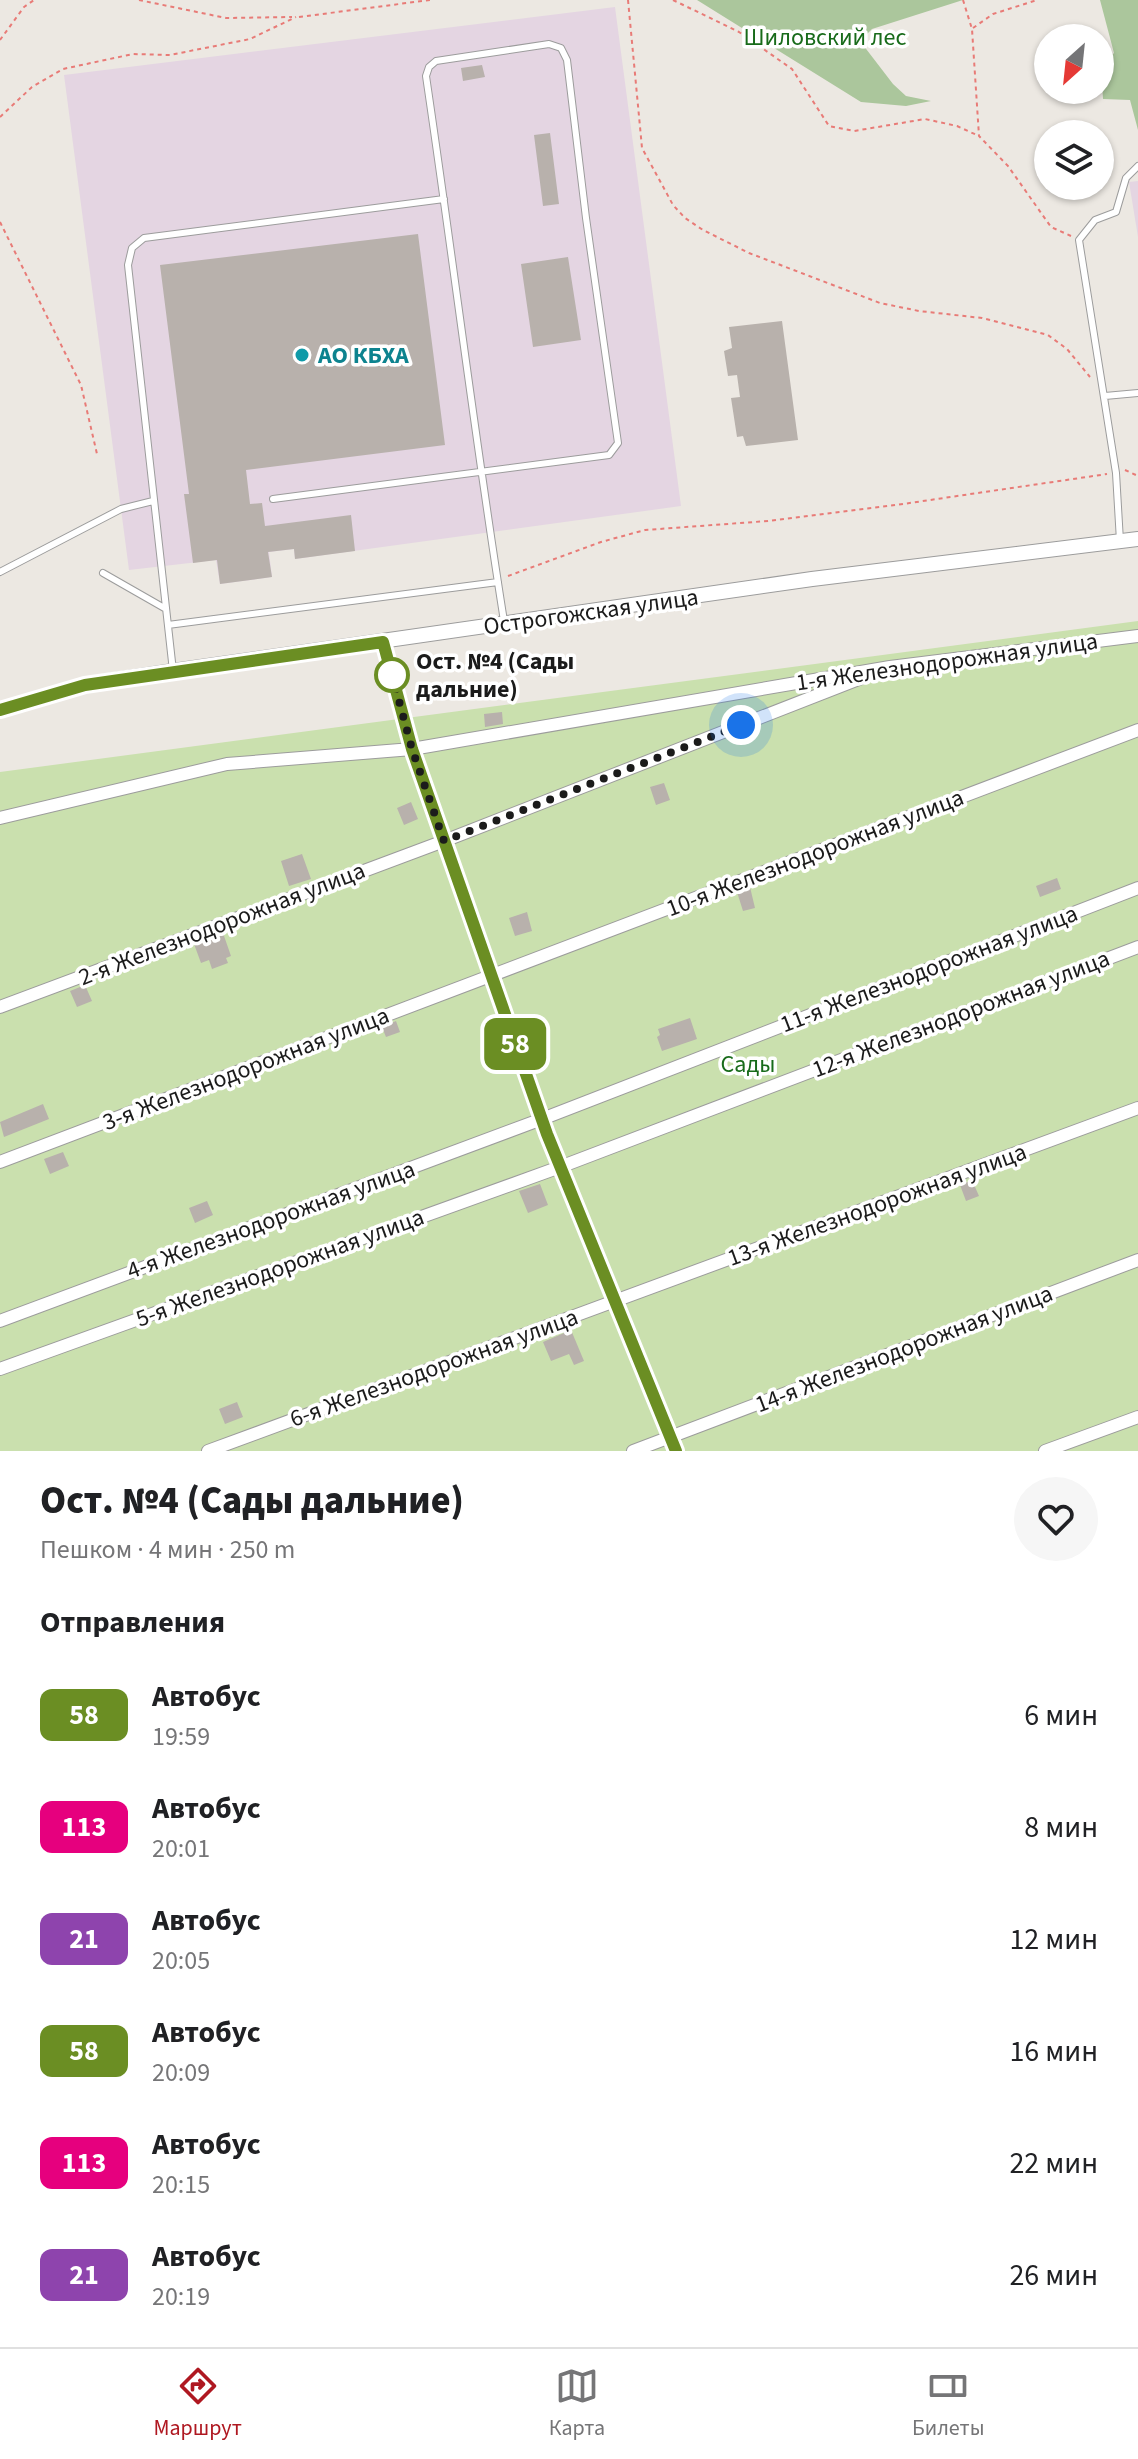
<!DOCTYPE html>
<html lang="ru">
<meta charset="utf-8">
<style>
:root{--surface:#fff;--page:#f6f6f6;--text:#202124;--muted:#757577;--line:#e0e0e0;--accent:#af1821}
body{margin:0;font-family:"Source Sans 3",sans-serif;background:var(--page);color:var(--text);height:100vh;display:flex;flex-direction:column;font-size:30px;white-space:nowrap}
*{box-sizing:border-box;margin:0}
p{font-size:26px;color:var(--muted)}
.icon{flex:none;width:44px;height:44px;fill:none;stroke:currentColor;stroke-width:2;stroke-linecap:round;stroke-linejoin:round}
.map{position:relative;height:1451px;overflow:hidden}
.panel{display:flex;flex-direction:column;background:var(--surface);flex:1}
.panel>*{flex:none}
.badge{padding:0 16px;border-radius:12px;font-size:28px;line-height:52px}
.needle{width:52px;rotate:207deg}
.fabs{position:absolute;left:1034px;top:24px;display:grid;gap:16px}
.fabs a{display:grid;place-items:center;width:80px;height:80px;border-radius:50%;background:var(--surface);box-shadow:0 2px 6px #0004;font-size:40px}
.you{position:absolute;width:40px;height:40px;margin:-20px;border:6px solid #fff;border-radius:50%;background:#1a73e8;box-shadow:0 0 0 12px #1a73e833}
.map>.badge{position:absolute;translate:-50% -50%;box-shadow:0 0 0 4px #fff}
h2{padding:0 40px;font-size:30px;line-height:72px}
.round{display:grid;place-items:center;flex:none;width:84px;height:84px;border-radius:42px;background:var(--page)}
.summary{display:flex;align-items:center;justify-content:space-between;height:136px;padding:0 40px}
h1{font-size:38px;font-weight:800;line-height:60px}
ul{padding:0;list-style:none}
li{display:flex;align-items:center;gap:24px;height:112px;padding:0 40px}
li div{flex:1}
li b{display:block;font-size:30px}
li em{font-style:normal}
li .badge{min-width:88px;font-weight:700;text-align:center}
.tabs{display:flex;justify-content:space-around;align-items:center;height:112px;border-top:2px solid var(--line);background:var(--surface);font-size:22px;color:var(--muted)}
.tabs a{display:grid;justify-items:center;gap:4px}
.tabs .selected{color:var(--accent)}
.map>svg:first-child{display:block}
</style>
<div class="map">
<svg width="1138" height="1451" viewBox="0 0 1138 1451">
<rect width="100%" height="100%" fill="#ece8e2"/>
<path fill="#e4d5e2" d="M615 7 681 506 295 559 294 549 269 552 272 577 220 584 216 560 129 570 64 75Z
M1138 181V237L1129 182Z"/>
<path fill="#cae0ae" d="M1138 621V1451H0V772Z"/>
<path fill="#abc69c" d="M697 0H963L872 29 860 41 893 84 906 96 931 101 906 106 861 102Z
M1100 0H1138V130L1130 100 1103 99 1101 66 1114 53Z"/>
<path fill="#b8b1ac" d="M482 65 485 77 463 81 461 68Z
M550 133 559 204 543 206 534 135Z
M418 234 445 445 246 470 250 504 262 503 265 526 351 515 355 551 295 559 294 549 268 552 272 577 220 584 217 560 193 563 184 494H189L160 265Z
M568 257 581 340 533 347 521 264Z
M782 321 798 440 746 446 743 436 737 437 731 398 740 397 737 375 728 376 724 351 732 348 729 327Z
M502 712 503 724 485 727 484 714Z
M664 783 670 800 656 805 650 787Z
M411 802 418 819 404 825 397 808Z
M302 854 311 879 289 886 281 861Z
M1057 878 1061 889 1040 897 1036 886Z
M750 887 755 908 743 911 737 892Z
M527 912 532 931 515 936 509 918Z
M223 933 231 956 226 958 228 963 212 969 209 960 201 963 194 944Z
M85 985 92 1001 77 1007 70 991Z
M690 1018 697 1039 662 1051 657 1037 660 1035 658 1029Z
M396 1021 400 1032 386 1037 382 1027Z
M43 1104 49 1119 4 1137 0 1122Z
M63 1152 69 1166 50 1174 44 1159Z
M972 1180 979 1196 966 1201 960 1185Z
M540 1184 548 1205 528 1213 519 1191Z
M207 1201 213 1215 195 1223 189 1208Z
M571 1330 584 1361 574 1365 569 1354 551 1361 543 1342Z
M237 1402 243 1417 225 1424 219 1409Z"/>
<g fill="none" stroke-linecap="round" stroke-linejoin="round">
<g stroke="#9c9c9c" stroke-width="8">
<path id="service" d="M1105 396 1138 393
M273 499 609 455 618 443 586 218 567 60 561 48 549 44 436 61 429 67 426 76C453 258 475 440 504 621
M1120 541 1116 473 1079 240 1095 220 1116 212 1126 178 1138 166
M0 572 121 509 153 501
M103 573 166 609
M168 625 498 582
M173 671 128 265 132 248 144 238 444 199"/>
</g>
<g stroke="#9c9c9c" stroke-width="14">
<path id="minor" d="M383 642 412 749 547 1134 676 1451
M0 818 227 764 412 749 890 667 1138 636
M0 1007 444 841 864 677
M0 1162 1138 730
M0 1321 542 1119 1138 888
M0 1369 560 1167 1138 947
M208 1451 1138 1108
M633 1451 1138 1260
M1045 1451 1138 1417"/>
</g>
<g stroke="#9c9c9c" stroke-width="16">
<path id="tertiary" d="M0 710 85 685 173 671 812 579 1138 539"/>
</g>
<path stroke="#e87b77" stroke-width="2" stroke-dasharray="4 4" stroke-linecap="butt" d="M139 0 226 18 292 17
M628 0 642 148 673 205 685 218 703 230 749 253 880 303 919 311 982 318 1048 335 1067 349 1090 377
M673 0 739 32 792 69 829 126 854 131 925 119 957 126 979 136
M963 0 972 29 979 136 1008 166 1051 227 1071 236
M299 17 430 0
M973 28 993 14 1037 0
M0 40 24 7 34 0
M0 117 32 87 63 69 133 54 170 55 250 39 296 17
M0 222 81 385 97 454
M1125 470 1138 476
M508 576 601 542 645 530 768 521 903 504 1107 474"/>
<use href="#service" stroke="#fff" stroke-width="6"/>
<use href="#minor" stroke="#fff" stroke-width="12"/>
<use href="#tertiary" stroke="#fff" stroke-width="14"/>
</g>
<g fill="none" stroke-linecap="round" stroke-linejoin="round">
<g stroke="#fff" stroke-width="18">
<path id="line" d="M0 710 85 685 383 642 412 749 547 1134 676 1451"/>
</g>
<use href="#line" stroke="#6b8e23" stroke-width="12"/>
<path stroke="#1b1b1b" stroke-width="8" stroke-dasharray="0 14.4" d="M392 675 412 749 444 841 741 725"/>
</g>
<circle fill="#0f9aa8" stroke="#fff" stroke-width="3" cx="302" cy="355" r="8"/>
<circle fill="#fff" stroke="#6b8e23" stroke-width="4" cx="392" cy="675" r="16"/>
<g text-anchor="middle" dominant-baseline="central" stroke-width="7" stroke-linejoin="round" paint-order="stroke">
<g font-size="24" fill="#186b1a" stroke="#fff">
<text x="825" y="37">Шиловский лес</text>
<text x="748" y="1064">Сады</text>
</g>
<g font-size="24" font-weight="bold" fill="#0d838f" stroke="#fff" text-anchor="start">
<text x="318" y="355">АО КБХА</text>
</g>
<g font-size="24" fill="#1b1b1b" stroke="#fff">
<text transform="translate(591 612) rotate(-8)">Острогожская улица</text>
<text transform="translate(947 662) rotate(-8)">1-я Железнодорожная улица</text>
<text transform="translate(815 853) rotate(-21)">10-я Железнодорожная улица</text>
<text transform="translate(222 924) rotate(-21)">2-я Железнодорожная улица</text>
<text transform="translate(929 969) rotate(-21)">11-я Железнодорожная улица</text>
<text transform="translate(961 1014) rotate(-21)">12-я Железнодорожная улица</text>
<text transform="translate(246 1069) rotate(-21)">3-я Железнодорожная улица</text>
<text transform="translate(877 1205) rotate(-20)">13-я Железнодорожная улица</text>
<text transform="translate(271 1220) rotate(-20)">4-я Железнодорожная улица</text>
<text transform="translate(280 1268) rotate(-20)">5-я Железнодорожная улица</text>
<text transform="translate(904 1349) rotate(-21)">14-я Железнодорожная улица</text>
<text transform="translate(434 1368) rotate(-20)">6-я Железнодорожная улица</text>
</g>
<g font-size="24" font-weight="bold" fill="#1b1b1b" stroke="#fff" text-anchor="start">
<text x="416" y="661">Ост. №4 (Сады<tspan x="416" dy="28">дальние)</tspan></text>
</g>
</g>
</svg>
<div class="fabs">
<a><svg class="needle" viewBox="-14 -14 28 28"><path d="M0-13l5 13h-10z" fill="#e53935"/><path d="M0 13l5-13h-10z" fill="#757577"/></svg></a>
<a><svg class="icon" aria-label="layers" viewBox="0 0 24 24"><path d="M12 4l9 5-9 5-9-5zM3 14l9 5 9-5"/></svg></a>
</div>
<div class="you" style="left:741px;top:725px"></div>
<b class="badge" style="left:515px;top:1044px;background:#6b8e23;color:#fff">58</b>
</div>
<section class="panel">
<div class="summary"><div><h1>Ост. №4 (Сады дальние)</h1><p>Пешком · 4 мин · 250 m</p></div><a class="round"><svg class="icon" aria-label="heart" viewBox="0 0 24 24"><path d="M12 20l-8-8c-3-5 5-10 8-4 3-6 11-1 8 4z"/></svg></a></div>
<h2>Отправления</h2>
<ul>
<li><span class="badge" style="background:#6b8e23;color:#fff">58</span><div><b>Автобус</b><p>19:59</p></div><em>6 мин</em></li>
<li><span class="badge" style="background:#e6007e;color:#fff">113</span><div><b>Автобус</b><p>20:01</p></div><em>8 мин</em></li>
<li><span class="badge" style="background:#8e44ad;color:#fff">21</span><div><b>Автобус</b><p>20:05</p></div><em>12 мин</em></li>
<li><span class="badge" style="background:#6b8e23;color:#fff">58</span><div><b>Автобус</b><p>20:09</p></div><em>16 мин</em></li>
<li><span class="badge" style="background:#e6007e;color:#fff">113</span><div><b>Автобус</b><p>20:15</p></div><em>22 мин</em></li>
<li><span class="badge" style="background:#8e44ad;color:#fff">21</span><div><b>Автобус</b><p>20:19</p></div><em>26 мин</em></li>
</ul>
</section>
<nav class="tabs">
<a class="selected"><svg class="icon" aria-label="directions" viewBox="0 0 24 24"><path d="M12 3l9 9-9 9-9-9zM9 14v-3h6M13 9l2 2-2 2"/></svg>Маршрут</a>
<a><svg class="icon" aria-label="map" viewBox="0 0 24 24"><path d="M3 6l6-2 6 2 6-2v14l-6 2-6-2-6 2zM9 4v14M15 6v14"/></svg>Карта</a>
<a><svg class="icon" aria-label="tickets" viewBox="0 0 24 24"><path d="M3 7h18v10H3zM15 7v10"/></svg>Билеты</a>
</nav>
